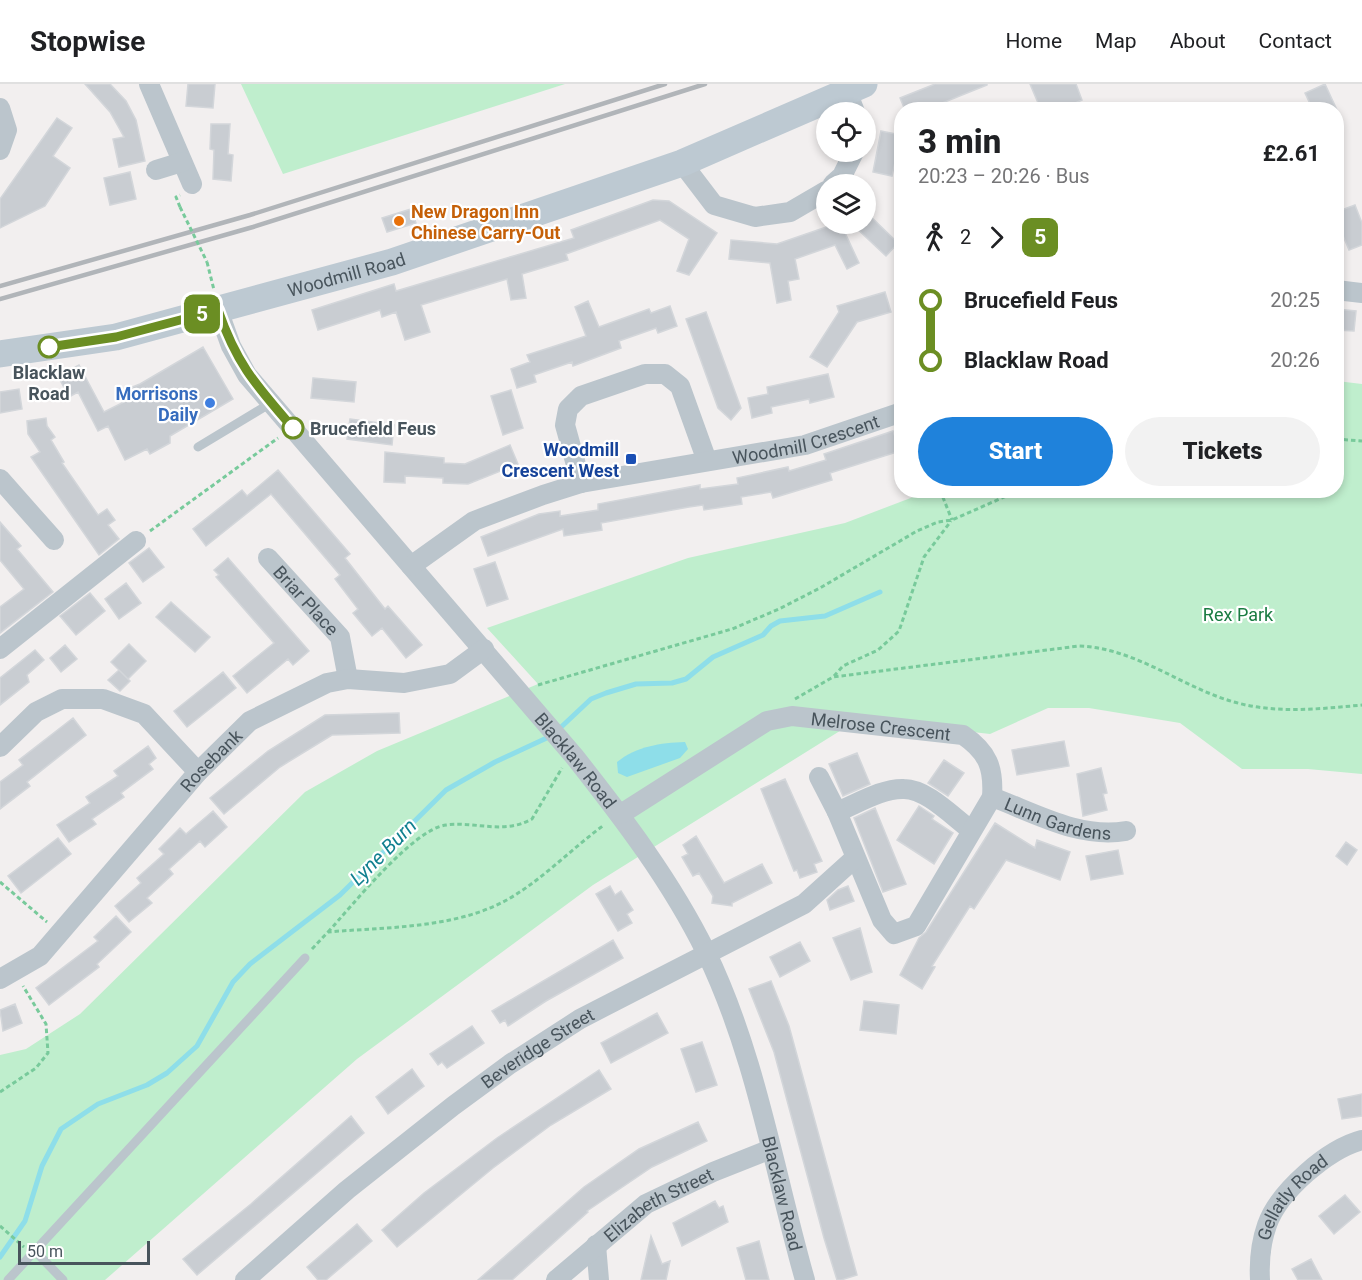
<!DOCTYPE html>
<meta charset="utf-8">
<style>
:root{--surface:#fff;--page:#f2f2f2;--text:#202124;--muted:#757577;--line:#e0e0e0;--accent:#1f82db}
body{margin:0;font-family:Roboto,sans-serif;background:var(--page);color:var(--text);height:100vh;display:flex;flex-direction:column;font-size:22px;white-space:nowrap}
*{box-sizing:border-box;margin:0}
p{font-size:20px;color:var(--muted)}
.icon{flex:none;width:33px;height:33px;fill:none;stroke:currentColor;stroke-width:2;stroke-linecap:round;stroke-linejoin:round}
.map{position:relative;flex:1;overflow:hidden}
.details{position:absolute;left:894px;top:18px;width:450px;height:396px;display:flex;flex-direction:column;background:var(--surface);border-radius:24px;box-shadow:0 3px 9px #0003}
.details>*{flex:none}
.badge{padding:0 12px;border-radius:9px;font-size:21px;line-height:39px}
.buttons{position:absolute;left:816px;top:18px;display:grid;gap:12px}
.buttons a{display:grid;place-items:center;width:60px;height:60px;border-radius:50%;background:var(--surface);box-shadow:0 3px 9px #0003;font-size:30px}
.scale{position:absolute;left:18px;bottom:15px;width:132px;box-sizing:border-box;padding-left:6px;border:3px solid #48545c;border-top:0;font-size:16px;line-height:21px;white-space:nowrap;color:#48545c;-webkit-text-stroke:4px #fff;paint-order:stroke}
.map>.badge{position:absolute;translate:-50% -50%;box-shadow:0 0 0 3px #fff}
.legs{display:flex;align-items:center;gap:9px;height:66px;padding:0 24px;font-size:20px}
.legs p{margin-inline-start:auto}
.head{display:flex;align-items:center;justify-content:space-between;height:102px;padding:0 24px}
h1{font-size:33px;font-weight:800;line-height:45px}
.action{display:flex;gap:12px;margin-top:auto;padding:12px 24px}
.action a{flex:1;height:69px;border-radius:36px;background:var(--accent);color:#fff;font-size:24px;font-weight:800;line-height:69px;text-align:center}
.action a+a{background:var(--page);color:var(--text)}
ul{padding:0 24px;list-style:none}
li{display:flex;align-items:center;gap:21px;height:60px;font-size:22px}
li i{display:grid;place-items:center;width:9px;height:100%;margin:0 8px;background:currentColor}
li i::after{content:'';width:15px;height:15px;margin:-8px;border:4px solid;border-radius:50%;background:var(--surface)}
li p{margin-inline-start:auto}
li:first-child i{background:linear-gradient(#0000 50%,currentColor 0)}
li:last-child i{background:linear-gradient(currentColor 50%,#0000 0)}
header{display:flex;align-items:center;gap:36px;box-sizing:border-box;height:84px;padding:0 30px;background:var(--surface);border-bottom:2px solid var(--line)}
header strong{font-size:28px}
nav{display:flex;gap:33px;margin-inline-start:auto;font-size:21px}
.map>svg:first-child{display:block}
</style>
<header>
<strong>Stopwise</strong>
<nav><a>Home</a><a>Map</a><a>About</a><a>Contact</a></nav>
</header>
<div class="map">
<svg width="1362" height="1196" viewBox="0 0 1362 1196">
<rect width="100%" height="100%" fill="#f2efef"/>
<path fill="#bfeecd" d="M241 0H565L283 90Z
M1337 297 1362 300V690L1308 685H1242L1180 639 1089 624H1048L990 650 859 635 593 801 357 975 105 1196H0V971L26 965 80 930 305 708 377 667 538 600 487 544 688 474 845 439 929 407 1336 406Z"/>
<path fill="#8edee9" d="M685 658 688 665 680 674 627 693 618 689 617 678C637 662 660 659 685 658Z"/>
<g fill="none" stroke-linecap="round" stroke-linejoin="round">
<path stroke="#8edee9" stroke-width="5" d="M558 646 591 615 606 609 636 600 672 599 686 595 713 573 763 551 771 542 780 537 825 532 880 508
M0 1173 25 1137 42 1082 61 1045 98 1020 147 1001 167 989 197 962 233 898 250 880 340 811 446 706 495 678 551 652"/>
</g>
<path fill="#c9cdd2" stroke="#d3d6da" stroke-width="1.5" d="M85 0H110L126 17 136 36 145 77 119 83 113 55 124 53 110 28Z
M188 0H215L213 24 186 22Z
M935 0H987V1L925 26H905L900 14Z
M1030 0H1076L1082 16 1059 26H1041Z
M1325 0 1337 26H1313L1305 9Z
M57 34 72 44 53 72 70 84 45 122 0 144V115Z
M211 40H230L228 70 233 71 231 97 213 95 214 66 210 65Z
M881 47 901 51 892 92 873 88Z
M130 88 136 115 110 121 104 94Z
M653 116 669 117 717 149 689 191 677 187 689 155 660 136 566 170 568 176 522 190 526 214 511 216 507 195 421 221 430 248 405 256 396 228 382 233 380 226 318 246 312 226 394 200 396 207 574 154 571 146Z
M1355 121 1362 139V161L1349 166 1336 135V128Z
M411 125 416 139 387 148 382 134Z
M866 128 898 159 886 172 852 140H866Z
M835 140H841L859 179 847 185 835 161 795 175 799 195 788 197 791 216 777 219 770 179 729 175 731 156 777 160Z
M885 208 891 228 857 238 827 283 810 273 839 228 837 222Z
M588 217 599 243 649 225 651 229 670 222 677 242 658 249 656 244 619 257 621 264 573 282 572 278 534 291 536 298 517 304 511 285 530 278 527 271 586 252 575 223Z
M1336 225 1356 227 1354 247 1336 246Z
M706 228 741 324 731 336 718 324 686 235Z
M203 263 233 315 170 352V359L150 370 147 365 125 376 108 342 98 347 78 308 69 313 58 292 79 281 104 328 130 315 125 306 140 300Z
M828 290 834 313 810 319 809 315 771 323 772 329 752 334 748 314 768 310 767 303Z
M313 294 356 298 354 318 311 314Z
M19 305 22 325 0 329V308Z
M511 306 523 344 503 351 491 312Z
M46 334 47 342 55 353 51 356 64 378 62 379 98 431 107 425 115 436 108 441 119 455 99 471 31 373 40 368 28 350 27 337Z
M350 335 394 341 392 361 347 355Z
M893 347 900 367 830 389 832 396 773 414 771 408 741 413 742 420 704 426 703 421 689 423 601 439 602 446 564 452 563 445 488 472 481 453 539 430 560 427V432L598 426V420L700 401V405L738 400 737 394 788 383 789 387 826 376 824 370Z
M510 361 518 380 468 400 443 399V394L405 392V399L384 398 385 368 444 374V379L465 380Z
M278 386 350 470 345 474 385 525 388 522 422 561 406 574 382 544 372 552 353 529 358 525 335 495 340 491 271 410 206 462 193 445 242 406 247 412Z
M0 438 21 462 17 465 53 508 0 549V523L24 505 0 476Z
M149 464 164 483 143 498 129 479Z
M228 474 309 567 293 581 288 575 247 609 233 592 274 559 216 493 219 491 214 486Z
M495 478 508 515 487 522 474 485Z
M126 499 141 519 119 535 105 515Z
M90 509 105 527 76 551 60 532Z
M171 518 210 553 195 568 156 533Z
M129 560 146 577 128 595 111 578Z
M65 561 77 575 61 588 50 574Z
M35 566 44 576 27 591 29 598 0 621V594Z
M119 586 130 597 120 607 108 596Z
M223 588 236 604 187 643 174 627Z
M399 629 400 649 332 651 280 683 224 730 210 714 268 667 325 631Z
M73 634 86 651 27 698 30 702 0 725V698L23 681 19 676Z
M1064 657 1069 682 1017 691 1012 666Z
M148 662 156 674 149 680 153 685 121 709 124 713 92 735 96 740 69 758 57 741 90 719 86 713 118 692 114 687Z
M857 669 870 700 843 712 829 680Z
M944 676 964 689 948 712 928 699Z
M1101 684 1107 709 1103 710 1107 726 1083 732 1077 690Z
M785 695 822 777 814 780 817 788 800 794 797 786 794 787 761 705Z
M919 722 934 732 932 735 953 749 934 780 897 756Z
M875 724 906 800 883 808 854 734Z
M213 727 227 743 205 763 200 757 169 785 173 790 147 814 152 819 129 838 115 822 141 799 137 794 164 770 159 765 180 744 186 750Z
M995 739 1035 764 1037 756 1070 768 1060 796 1006 776 974 825 970 822 932 882 935 883 922 905 900 891 919 854 926 848Z
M696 752 724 799 762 780 772 799 732 819V822L712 819 713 812 699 789 693 792 682 773 688 770 683 761Z
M58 754 71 770 21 809 8 792Z
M1346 758 1357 766 1347 781 1336 772Z
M1118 766 1123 790 1091 796 1086 772Z
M610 802 615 811 621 807 633 826 627 830 632 839 618 847 596 810Z
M848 802 854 817 830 826 827 816 838 806Z
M116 832 131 848 97 880 99 883 49 921 36 904 98 857 94 853Z
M860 844 872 888 851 896 833 854Z
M613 856 623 874 546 917 508 942 505 936 500 939 492 927Z
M800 858 810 877 780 893 770 873Z
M771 897 789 942 857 1191 841 1196H837L824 1154 774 968 749 905Z
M864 917 899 921 896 950 860 946Z
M15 920 22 939 3 947 0 926Z
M657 929 668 949 611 979 601 959Z
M472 942 484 959 447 984 442 978 438 981 430 970Z
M702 958 717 1001 696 1008 681 965Z
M412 985 424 1002 388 1030 376 1013Z
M599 986 611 1005 551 1041 493 1084 397 1163 382 1146 424 1109 497 1054Z
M1362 1010V1032L1342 1035 1338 1015Z
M351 1032 364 1049 197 1191 183 1175 251 1120Z
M698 1038 707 1057 652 1083 587 1127 588 1128 512 1196H478L584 1103 639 1065Z
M1345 1111 1360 1128 1334 1150 1319 1132Z
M715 1117 719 1124 723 1122 728 1138 682 1162 673 1139Z
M357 1140 372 1157 326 1196H318L307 1183Z
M651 1152 662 1180 670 1177 666 1196H641Z
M759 1157 769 1196H746L737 1164Z
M1311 1175 1322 1196H1298L1292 1185Z"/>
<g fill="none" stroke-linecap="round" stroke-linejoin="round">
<path stroke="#78ca9b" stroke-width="3" stroke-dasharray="4.5 3" stroke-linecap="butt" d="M180 123 176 113 180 111
M207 178 214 206
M1336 355 1362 357
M940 406 952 436
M150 447 278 354
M834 592 843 582 878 566 899 547 924 473 951 437
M538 601 732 545 779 525 820 504 917 447 938 438 952 436 1020 406
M795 615 833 593 1079 562C1136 564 1181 603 1234 618 1275 630 1320 625 1362 621
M0 798 47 838
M328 848C352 822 413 745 446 741 476 737 503 751 532 735L562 684
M312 865 328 848C385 843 448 845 501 819 537 801 571 765 604 741
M0 1008 36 984 48 969 46 940 23 902
M0 1142 24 1163"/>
<path stroke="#bbc5cc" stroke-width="9" d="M198 363 271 319
M35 1167 63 1196
M8 1196 305 874"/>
<g stroke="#bbc5cc" stroke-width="20">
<path d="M149 0 192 100"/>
<path d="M847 7 855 28"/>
<path d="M0 24 7 46 0 66"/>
<path d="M682 79 714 121 755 133 790 128 826 107"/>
<path d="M156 86 182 78"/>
<path d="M833 100 842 92 854 68"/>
<path d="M1336 206 1362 209"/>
<path id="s1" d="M218 226 231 262 247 291 574 672C623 734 671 797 706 868 756 971 774 1087 805 1196"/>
<path d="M0 395 54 456"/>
<path d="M581 399 565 341 568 325 581 312 645 290H665L680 302 707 377"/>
<path id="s2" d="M268 474 340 553 348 595"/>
<path id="s3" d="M411 482 474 437 543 411 581 399 805 361 902 328"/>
<path d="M0 565 136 457"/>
<path d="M0 663 36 628 62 615H103L144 630 198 688"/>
<path id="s4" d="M992 713C1035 729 1079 755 1126 747"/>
<path d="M837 728C857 720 882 704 904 705 927 705 953 733 971 746"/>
<path id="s5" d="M621 730 767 637 792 632 963 651C988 668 994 684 992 713L916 842 894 850 882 836 837 728 819 693"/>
<path id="s6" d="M0 895 40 872 198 688 250 637 327 599 348 595 404 599 450 590 484 565"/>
<path d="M596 1161 599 1196"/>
<path id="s7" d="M245 1196 347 1106 453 1022 510 980 580 935 804 820 855 774"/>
<path id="s8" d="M556 1196 646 1120 713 1088 771 1065"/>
<path id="s9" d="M1260 1196C1259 1178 1261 1158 1267 1141 1279 1107 1328 1065 1362 1056"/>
</g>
<path stroke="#bdc9d2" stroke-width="27" id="s10" d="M0 270 116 253 392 178 682 79 864 0"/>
<path stroke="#b1b5b9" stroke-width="4.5" d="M0 202 250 131 665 0
M0 215 253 143 705 0"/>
<path stroke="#78ca9b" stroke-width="3" stroke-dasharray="4.5 3" stroke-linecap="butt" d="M180 123 207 178"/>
</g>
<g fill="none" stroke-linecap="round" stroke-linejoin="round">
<g stroke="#fff" stroke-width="14">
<path id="line-1" d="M49 263 116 253 218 226C237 281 256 301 293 344"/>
</g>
<use href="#line-1" stroke="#6b8e23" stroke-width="9"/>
</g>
<circle fill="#e8710a" stroke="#fff" stroke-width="2" cx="399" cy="137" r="6"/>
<g fill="#fff" stroke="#6b8e23" stroke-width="3">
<circle cx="49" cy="263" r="10"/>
<circle cx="293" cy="344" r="10"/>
</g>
<circle fill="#3f7fe0" stroke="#fff" stroke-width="2" cx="210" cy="319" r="6"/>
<rect fill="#1a4fb4" stroke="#fff" stroke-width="2" x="625" y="369" width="12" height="12" rx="3"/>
<g text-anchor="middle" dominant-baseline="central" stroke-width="4.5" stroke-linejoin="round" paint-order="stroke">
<g font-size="18" font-weight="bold" fill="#c56008" stroke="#fff" text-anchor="start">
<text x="411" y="127">New Dragon Inn<tspan x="411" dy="21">Chinese Carry-Out</tspan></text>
</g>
<g font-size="18" fill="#48545c" stroke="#fff">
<text stroke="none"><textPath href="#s10" startOffset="356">Woodmill Road</textPath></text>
<text stroke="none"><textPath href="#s3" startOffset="420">Woodmill Crescent</textPath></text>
<text stroke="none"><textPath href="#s2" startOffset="57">Briar Place</textPath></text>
<text stroke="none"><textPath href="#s5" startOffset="288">Melrose Crescent</textPath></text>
<text stroke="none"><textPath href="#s1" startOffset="578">Blacklaw Road</textPath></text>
<text stroke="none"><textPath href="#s6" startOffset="306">Rosebank</textPath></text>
<text stroke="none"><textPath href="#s4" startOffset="70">Lunn Gardens</textPath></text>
<text stroke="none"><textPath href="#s7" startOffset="374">Beveridge Street</textPath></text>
<text stroke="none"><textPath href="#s1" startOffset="1064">Blacklaw Road</textPath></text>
<text stroke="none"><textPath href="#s9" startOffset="93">Gellatly Road</textPath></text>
<text stroke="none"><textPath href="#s8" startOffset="128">Elizabeth Street</textPath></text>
</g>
<g font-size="18" font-weight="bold" fill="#48545c" stroke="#fff">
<text x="49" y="288">Blacklaw<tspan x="49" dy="21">Road</tspan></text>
<text x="310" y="344" text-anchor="start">Brucefield Feus</text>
</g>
<g font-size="18" font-weight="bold" fill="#366cbe" stroke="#fff" text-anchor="end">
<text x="198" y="309">Morrisons<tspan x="198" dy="21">Daily</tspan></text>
</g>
<g font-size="18" font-weight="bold" fill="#164399" stroke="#fff" text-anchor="end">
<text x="619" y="365">Woodmill<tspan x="619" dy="21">Crescent West</tspan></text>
</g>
<g font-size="18" fill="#1a7b42" stroke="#fff">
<text x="1238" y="530">Rex Park</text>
</g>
<g font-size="20" font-style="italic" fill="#118090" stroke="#fff">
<text transform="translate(383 768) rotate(-45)">Lyne Burn</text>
</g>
</g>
</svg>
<div class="buttons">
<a><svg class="icon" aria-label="locate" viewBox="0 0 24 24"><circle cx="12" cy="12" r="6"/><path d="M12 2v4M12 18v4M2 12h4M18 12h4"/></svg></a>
<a><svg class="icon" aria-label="layers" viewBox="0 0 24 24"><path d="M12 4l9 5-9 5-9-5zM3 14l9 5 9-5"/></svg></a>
</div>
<div class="scale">50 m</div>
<b class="badge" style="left:202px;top:230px;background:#6b8e23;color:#fff">5</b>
<section class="details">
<div class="head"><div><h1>3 min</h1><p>20:23 – 20:26 · Bus</p></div><b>£2.61</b></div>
<div class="legs"><svg class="icon" aria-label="walk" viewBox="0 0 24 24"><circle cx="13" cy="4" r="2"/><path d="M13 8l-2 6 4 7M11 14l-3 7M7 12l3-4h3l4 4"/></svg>2<svg class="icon" aria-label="forward" viewBox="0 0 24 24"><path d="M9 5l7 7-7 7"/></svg><b class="badge" style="background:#6b8e23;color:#fff">5</b></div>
<ul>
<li><i style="color:#6b8e23"></i><b>Brucefield Feus</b><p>20:25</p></li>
<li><i style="color:#6b8e23"></i><b>Blacklaw Road</b><p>20:26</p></li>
</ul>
<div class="action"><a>Start</a><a>Tickets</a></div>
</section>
</div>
